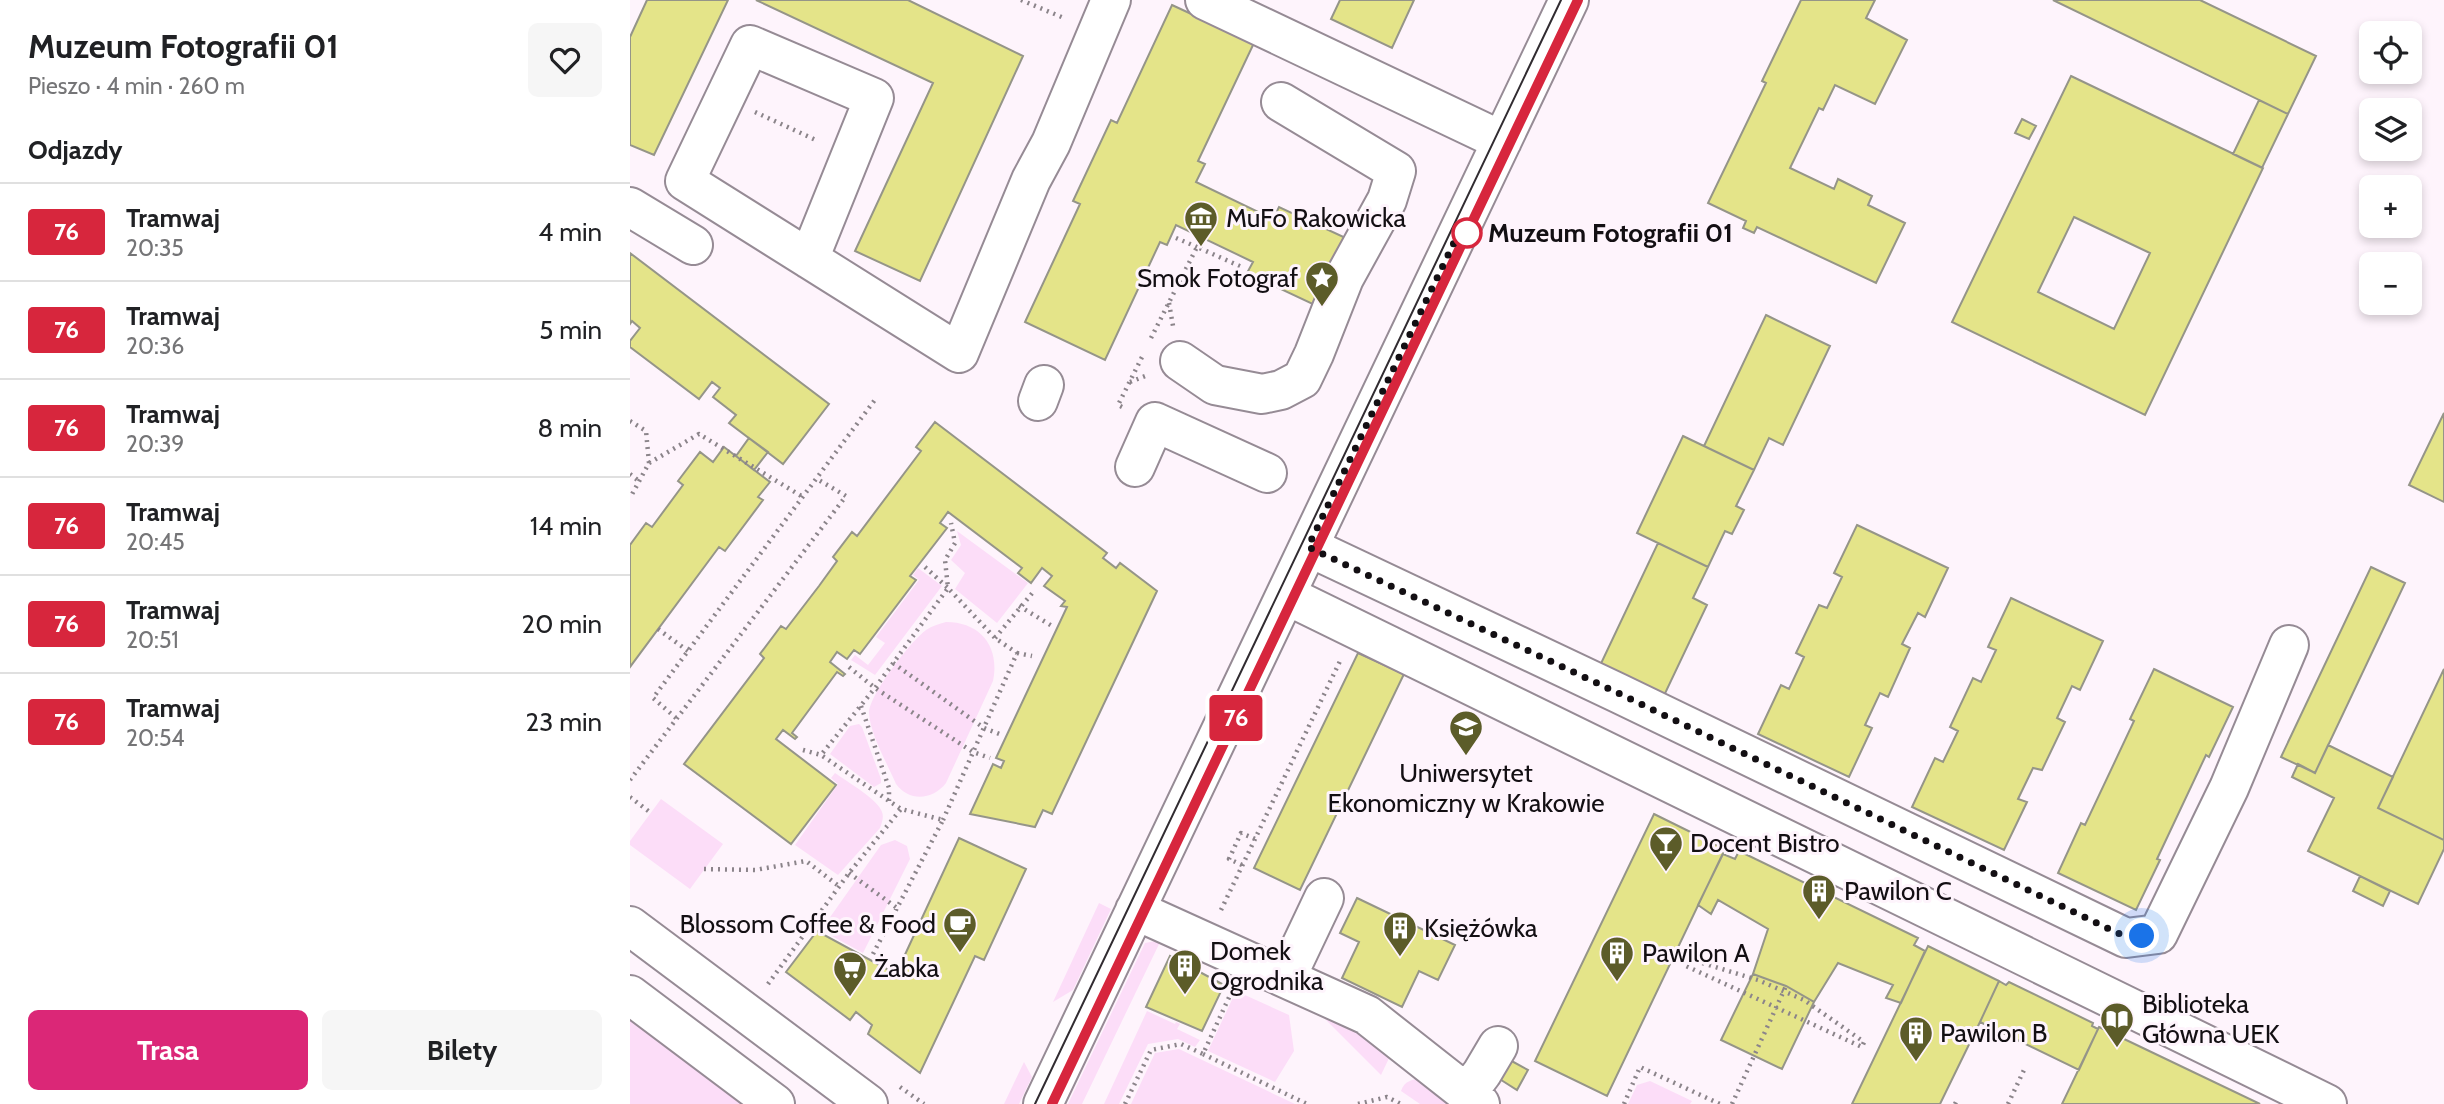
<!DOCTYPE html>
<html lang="pl">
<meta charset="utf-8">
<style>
:root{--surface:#fff;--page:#f6f6f6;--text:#202124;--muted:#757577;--line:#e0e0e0;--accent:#db2777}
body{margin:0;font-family:Cabin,sans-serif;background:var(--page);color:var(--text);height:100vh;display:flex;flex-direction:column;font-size:26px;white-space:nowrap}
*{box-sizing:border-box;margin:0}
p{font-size:23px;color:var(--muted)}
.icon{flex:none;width:38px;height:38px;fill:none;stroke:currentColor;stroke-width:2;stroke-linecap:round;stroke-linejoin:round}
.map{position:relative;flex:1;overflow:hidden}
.side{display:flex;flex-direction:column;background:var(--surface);width:630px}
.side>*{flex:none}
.badge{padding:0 14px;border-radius:5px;font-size:24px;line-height:46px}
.buttons{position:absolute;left:1729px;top:21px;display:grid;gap:14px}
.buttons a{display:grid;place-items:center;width:63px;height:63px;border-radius:10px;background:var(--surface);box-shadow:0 4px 10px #0003;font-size:35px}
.you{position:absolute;width:35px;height:35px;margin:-18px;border:5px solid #fff;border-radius:50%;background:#1a73e8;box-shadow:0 0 0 10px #1a73e833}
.map>.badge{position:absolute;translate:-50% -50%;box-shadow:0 0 0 4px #fff}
h2{padding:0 28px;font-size:26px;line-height:63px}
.round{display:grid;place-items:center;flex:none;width:74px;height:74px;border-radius:10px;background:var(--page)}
.head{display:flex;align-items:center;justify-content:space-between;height:119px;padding:0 28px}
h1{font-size:33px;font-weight:800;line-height:52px}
.action{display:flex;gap:14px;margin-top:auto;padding:14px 28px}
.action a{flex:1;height:80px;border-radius:10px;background:var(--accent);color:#fff;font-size:28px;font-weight:800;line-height:80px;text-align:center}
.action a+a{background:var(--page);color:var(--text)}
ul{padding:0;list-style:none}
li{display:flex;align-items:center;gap:21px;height:98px;padding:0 28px;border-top:2px solid var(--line)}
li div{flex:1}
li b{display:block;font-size:26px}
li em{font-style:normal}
li .badge{min-width:77px;font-weight:700;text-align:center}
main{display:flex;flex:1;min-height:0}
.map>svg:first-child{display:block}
</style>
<main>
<section class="side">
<div class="head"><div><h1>Muzeum Fotografii 01</h1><p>Pieszo · 4 min · 260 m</p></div><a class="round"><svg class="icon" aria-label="heart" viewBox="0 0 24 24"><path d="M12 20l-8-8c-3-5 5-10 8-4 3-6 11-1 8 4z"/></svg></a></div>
<h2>Odjazdy</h2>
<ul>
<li><span class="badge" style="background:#d7263d;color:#fff">76</span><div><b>Tramwaj</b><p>20:35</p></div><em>4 min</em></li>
<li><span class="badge" style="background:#d7263d;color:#fff">76</span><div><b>Tramwaj</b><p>20:36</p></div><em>5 min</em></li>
<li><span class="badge" style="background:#d7263d;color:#fff">76</span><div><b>Tramwaj</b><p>20:39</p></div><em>8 min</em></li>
<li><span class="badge" style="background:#d7263d;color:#fff">76</span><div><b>Tramwaj</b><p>20:45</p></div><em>14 min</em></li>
<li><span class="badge" style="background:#d7263d;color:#fff">76</span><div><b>Tramwaj</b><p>20:51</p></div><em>20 min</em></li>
<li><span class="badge" style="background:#d7263d;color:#fff">76</span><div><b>Tramwaj</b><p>20:54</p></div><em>23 min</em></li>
</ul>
<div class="action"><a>Trasa</a><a>Bilety</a></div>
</section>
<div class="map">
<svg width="1814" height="1104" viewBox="0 0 1814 1104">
<rect width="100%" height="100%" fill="#fef4fc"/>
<path fill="#fcddf8" d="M327 531 398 583 367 623 325 589 335 573 321 560 331 545Z
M288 568 312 586 245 675 221 660 225 655 238 665 255 643 246 637 289 580 283 575Z
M316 622C351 622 370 647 363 681L316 783C303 800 279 802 266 784 258 765 240 734 239 713 239 695 281 641 296 630 302 626 309 624 316 622Z
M229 724 232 727 251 779V783L244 787 200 754 220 726Z
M205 773C216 781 249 800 252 812 254 817 252 823 250 828L208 875 165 845 208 784 201 778Z
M31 799 93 844 60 889 0 845V841Z
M265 840 277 846 280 859 233 953 191 930 251 845Z
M469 903 481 909 443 990 423 1002Z
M531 940 452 1104H438L515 943Z
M606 991 659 1015 664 1051 645 1082 578 1051Z
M0 1004 130 1104H0Z
M517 1011 545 1024 546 1022 550 1024 547 1029 570 1040 565 1047 548 1039 518 1044 489 1104H474Z
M691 1015 727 1031 762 1052 751 1075Z
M549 1049 665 1104H501L525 1053Z
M394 1062 402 1077 389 1104H374Z
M792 1078 831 1104H790L771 1091C775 1080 782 1080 792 1078Z
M1020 1081 1062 1101 1060 1104H998L1007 1085Z"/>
<path fill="#e4e489" stroke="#959588" stroke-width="2" fill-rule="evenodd" d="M17 0H98L24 155 0 145V37Z
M126 0H278L393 56 290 281 225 251 303 83Z
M710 0H784L762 48 701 19Z
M1171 0H1245L1236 18 1277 40 1245 104 1205 85 1193 110 1189 108 1160 168 1204 189 1208 179 1242 196 1238 205 1275 223 1246 283 1127 227 1124 233 1113 228 1116 221 1078 203 1136 83 1132 81Z
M1423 0H1570L1686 56 1658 114Z
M542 5 624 43 568 161 575 164 566 182 643 219 649 207 720 240 689 307 617 273 623 262 546 225 537 245 530 242 475 360 395 322 450 204 443 201 481 120 487 123Z
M1441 76 1633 168 1515 415 1322 322ZM1444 217 1520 253 1484 329 1408 292Z
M1629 100 1658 114 1632 168 1603 154Z
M1392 119 1406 126 1399 139 1385 133Z
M0 253 199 404 153 464 99 423 106 415 83 397 90 388 82 382 69 399 0 347V341L10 328 2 321 0 324Z
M1136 315 1200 346 1153 445 1139 438 1124 470 1074 446Z
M1814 413V502L1779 485Z
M305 422 477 553 473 558 486 568 490 563 527 591 422 814 413 810 405 827 340 814 363 764 371 768 374 761 366 758 437 607 431 606 435 601 414 586 422 576 412 568 401 583 388 573 392 568 318 512 310 523 317 528 280 576 286 580 230 654 224 650 217 659 207 652 200 662 215 674 213 676 207 672 162 733 167 737 165 739 153 730 146 739 206 785 161 844 54 764 134 658 130 654 151 626 156 629 189 586 207 561 203 557 222 532 227 536 291 451 286 447Z
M1053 436 1124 470 1106 506 1114 510 1102 534 1095 531 1078 567 1007 533Z
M119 438 138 452 124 470 106 456Z
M94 447 140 482 128 497 133 500 95 551 89 547 0 667V545L16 523 22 527 53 485 48 481 70 452 83 462Z
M1227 525 1318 568 1295 617 1288 613 1272 644 1280 648 1258 697 1250 693 1235 725 1242 728 1219 777 1128 734 1151 685 1159 689 1174 657 1166 653 1189 605 1197 608 1212 577 1204 573Z
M1028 543 1078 567 1063 598 1077 605 1030 704 966 674Z
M1741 567 1775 583 1685 773 1651 757Z
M1381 598 1473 641 1450 690 1442 686 1427 718 1435 722 1412 770 1403 768 1388 799 1397 802 1374 850 1282 807 1305 758 1313 762 1328 731 1320 727 1343 678 1351 682 1366 650 1358 647Z
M728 653 774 674 670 890 624 868Z
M1524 669 1603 707 1579 757 1576 755 1527 859 1530 860 1506 910 1428 873 1451 823 1455 825 1504 721 1500 719Z
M1814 669V840L1748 808Z
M1698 745 1763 777 1748 808 1814 840V849L1788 904 1678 851 1704 798 1662 777 1668 764 1685 773Z
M1024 814 1095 849 977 1096 905 1061Z
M329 838 396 869 354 960 345 956 290 1073 238 1034 242 1025 226 1012 220 1020 156 972 187 931 266 974Z
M1109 851 1288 938 1284 945 1295 951 1271 1003 1256 998 1263 985 1208 963 1184 1002 1156 986 1123 974 1138 929 1088 900 1081 914 1068 905 1093 854 1105 859Z
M1730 876 1760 891 1753 906 1723 891Z
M727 898 825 945 808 980 789 971 772 1007 712 978 729 942 710 933Z
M1298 946 1369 981 1350 1022 1310 1104H1222Z
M540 956 594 985 572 1031 516 1007Z
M1123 974 1156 986 1184 1002 1152 1069 1091 1040Z
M1369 981 1376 985 1379 982 1463 1023 1462 1026 1468 1029 1449 1070 1350 1022Z
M1469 1027 1630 1104H1432Z
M878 1059 898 1070 887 1090 868 1078Z"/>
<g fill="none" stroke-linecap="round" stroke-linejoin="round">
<g stroke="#968b95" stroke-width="42">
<path id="minor" d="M575 0 872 141
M0 207 63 245
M179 259 244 98 120 45 55 181 329 353 401 180 421 143 481 0
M550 361 585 385 632 394 651 390 672 379 684 354 714 278 757 200 766 171 651 102
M408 401 414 385
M505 467 525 422 637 473
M679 547 988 693 1496 938 1528 934 1599 788 1659 645
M656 595 1697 1104
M505 910 737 1015 850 1104
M0 926 238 1104
M656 978 694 898
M0 995 145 1104
M837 1093 852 1073 868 1046
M413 1104 939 0"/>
</g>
<path stroke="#8b848a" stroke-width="4.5" stroke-dasharray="2 5" stroke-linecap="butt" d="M391 0 434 18
M125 112 188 141
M546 238 567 247
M539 303 543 326
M521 338 567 247 614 268
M500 382 518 375
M492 407 488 405 513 355
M0 421 16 431 19 463 0 498
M19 463 69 434 173 497
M0 474 10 482
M295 567 318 588 315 560 325 543 321 523
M389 606 422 626
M28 629 58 651
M365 638 404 591
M387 653 402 656
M263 663 354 728 372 735
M219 667 245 688 343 752 360 758
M231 706 259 788V801
M46 718 23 698 247 397
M173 750 191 755
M0 780 216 496 187 479
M0 797 21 813
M612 865 599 859 611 833 625 839
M74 869 125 870 176 861 210 887
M219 873 267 908
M591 910 711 659
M243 954 313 820 271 809 191 755 245 688 318 588 365 638 387 653 313 820
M1059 959 1128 980 1174 1000 1234 1042 1232 1047 1056 966Z
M138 984 219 873 271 809
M573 1054 677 1104
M270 1087 294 1104
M495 1104 521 1050 551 1044 573 1054 601 993
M728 1104 757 1097 771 1104
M994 1104 1010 1067 1090 1104
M1102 1104 1156 986
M1325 1104 1326 1102 1330 1104
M1378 1104 1394 1070"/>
<use href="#minor" stroke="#fff" stroke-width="38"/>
<path stroke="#312c31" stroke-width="2" d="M405 1104 931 0
M422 1104 948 0"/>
</g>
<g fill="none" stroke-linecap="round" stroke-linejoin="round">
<g stroke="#fff" stroke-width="16">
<path id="line" d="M422 1104 948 0"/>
</g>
<use href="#line" stroke="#d7263d" stroke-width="10"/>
<path stroke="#130f13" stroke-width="7" stroke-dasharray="0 12.6" d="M837 233 831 228 678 547 988 693 1496 937 1512 936"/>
</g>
<defs>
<g id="museum-pin" transform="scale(1.75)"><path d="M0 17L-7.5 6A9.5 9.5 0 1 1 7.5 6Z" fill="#5c5c29" stroke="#fef4fc"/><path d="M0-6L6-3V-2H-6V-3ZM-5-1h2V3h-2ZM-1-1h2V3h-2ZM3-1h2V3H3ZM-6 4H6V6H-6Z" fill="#fff"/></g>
<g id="sight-pin" transform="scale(1.75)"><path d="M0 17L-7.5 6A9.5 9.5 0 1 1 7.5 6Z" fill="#5c5c29" stroke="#fef4fc"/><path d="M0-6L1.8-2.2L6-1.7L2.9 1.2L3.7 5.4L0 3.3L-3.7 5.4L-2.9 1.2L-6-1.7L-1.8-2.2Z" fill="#fff"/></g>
<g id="university-pin" transform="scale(1.75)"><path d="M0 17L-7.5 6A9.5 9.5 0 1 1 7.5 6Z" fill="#5c5c29" stroke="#fef4fc"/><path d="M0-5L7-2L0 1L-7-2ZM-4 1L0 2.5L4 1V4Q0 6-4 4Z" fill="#fff"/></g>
<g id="bar-pin" transform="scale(1.75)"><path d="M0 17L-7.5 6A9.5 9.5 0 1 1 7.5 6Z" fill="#5c5c29" stroke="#fef4fc"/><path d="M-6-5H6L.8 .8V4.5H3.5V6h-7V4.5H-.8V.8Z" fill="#fff"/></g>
<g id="building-pin" transform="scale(1.75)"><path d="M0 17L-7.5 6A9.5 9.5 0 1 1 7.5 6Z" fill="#5c5c29" stroke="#fef4fc"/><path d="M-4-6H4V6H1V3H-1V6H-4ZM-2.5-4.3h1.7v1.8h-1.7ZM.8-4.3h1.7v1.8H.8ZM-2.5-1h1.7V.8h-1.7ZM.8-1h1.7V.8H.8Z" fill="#fff"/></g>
<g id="cafe-pin" transform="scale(1.75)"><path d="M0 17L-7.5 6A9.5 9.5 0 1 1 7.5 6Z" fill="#5c5c29" stroke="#fef4fc"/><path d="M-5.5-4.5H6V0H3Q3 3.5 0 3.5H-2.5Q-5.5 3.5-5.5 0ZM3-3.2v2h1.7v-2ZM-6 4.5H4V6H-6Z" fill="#fff"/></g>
<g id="supermarket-pin" transform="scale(1.75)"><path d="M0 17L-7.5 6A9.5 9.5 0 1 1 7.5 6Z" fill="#5c5c29" stroke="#fef4fc"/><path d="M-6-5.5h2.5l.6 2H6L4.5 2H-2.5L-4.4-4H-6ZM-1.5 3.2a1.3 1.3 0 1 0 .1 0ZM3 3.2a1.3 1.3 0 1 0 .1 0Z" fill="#fff"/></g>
<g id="library-pin" transform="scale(1.75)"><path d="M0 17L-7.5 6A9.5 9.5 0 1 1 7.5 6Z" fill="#5c5c29" stroke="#fef4fc"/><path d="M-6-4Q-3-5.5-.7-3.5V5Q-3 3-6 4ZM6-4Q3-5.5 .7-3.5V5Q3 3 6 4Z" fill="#fff"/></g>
</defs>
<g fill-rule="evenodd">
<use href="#museum-pin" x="571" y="218"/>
<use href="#sight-pin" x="692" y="278"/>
<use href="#university-pin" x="836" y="727"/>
<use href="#bar-pin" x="1036" y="843"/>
<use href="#building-pin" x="1189" y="891"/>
<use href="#cafe-pin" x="330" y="924"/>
<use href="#building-pin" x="770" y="928"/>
<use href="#building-pin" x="987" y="953"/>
<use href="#building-pin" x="555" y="966"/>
<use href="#supermarket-pin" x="220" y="968"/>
<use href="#library-pin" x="1487" y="1019"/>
<use href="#building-pin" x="1286" y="1033"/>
</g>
<circle fill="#fff" stroke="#d7263d" stroke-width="3.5" cx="837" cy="233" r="14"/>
<g text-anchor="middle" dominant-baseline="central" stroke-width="6" stroke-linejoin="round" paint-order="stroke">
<g font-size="26" fill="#130f13" stroke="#fef4fc" text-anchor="start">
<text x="596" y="218">MuFo Rakowicka</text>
<text x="668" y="278" text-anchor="end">Smok Fotograf</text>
<text x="836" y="773" text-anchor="middle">Uniwersytet<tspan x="836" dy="30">Ekonomiczny w Krakowie</tspan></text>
<text x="1060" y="843">Docent Bistro</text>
<text x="1214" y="891">Pawilon C</text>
<text x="306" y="924" text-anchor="end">Blossom Coffee &amp; Food</text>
<text x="794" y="928">Księżówka</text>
<text x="580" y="951">Domek<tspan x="580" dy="30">Ogrodnika</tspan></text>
<text x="1012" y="953">Pawilon A</text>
<text x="244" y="968">Żabka</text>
<text x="1512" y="1004">Biblioteka<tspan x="1512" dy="30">Główna UEK</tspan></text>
<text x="1310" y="1033">Pawilon B</text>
</g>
<g font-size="26" font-weight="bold" fill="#130f13" stroke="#fef4fc" text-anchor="start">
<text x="858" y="233">Muzeum Fotografii 01</text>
</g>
</g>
</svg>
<div class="buttons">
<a><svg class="icon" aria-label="locate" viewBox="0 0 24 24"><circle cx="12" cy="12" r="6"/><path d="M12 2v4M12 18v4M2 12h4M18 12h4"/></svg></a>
<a><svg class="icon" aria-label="layers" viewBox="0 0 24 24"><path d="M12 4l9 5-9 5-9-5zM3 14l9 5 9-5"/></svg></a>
<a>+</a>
<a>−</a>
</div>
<div class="you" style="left:1512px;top:936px"></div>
<b class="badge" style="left:606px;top:718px;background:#d7263d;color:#fff">76</b>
</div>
</main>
